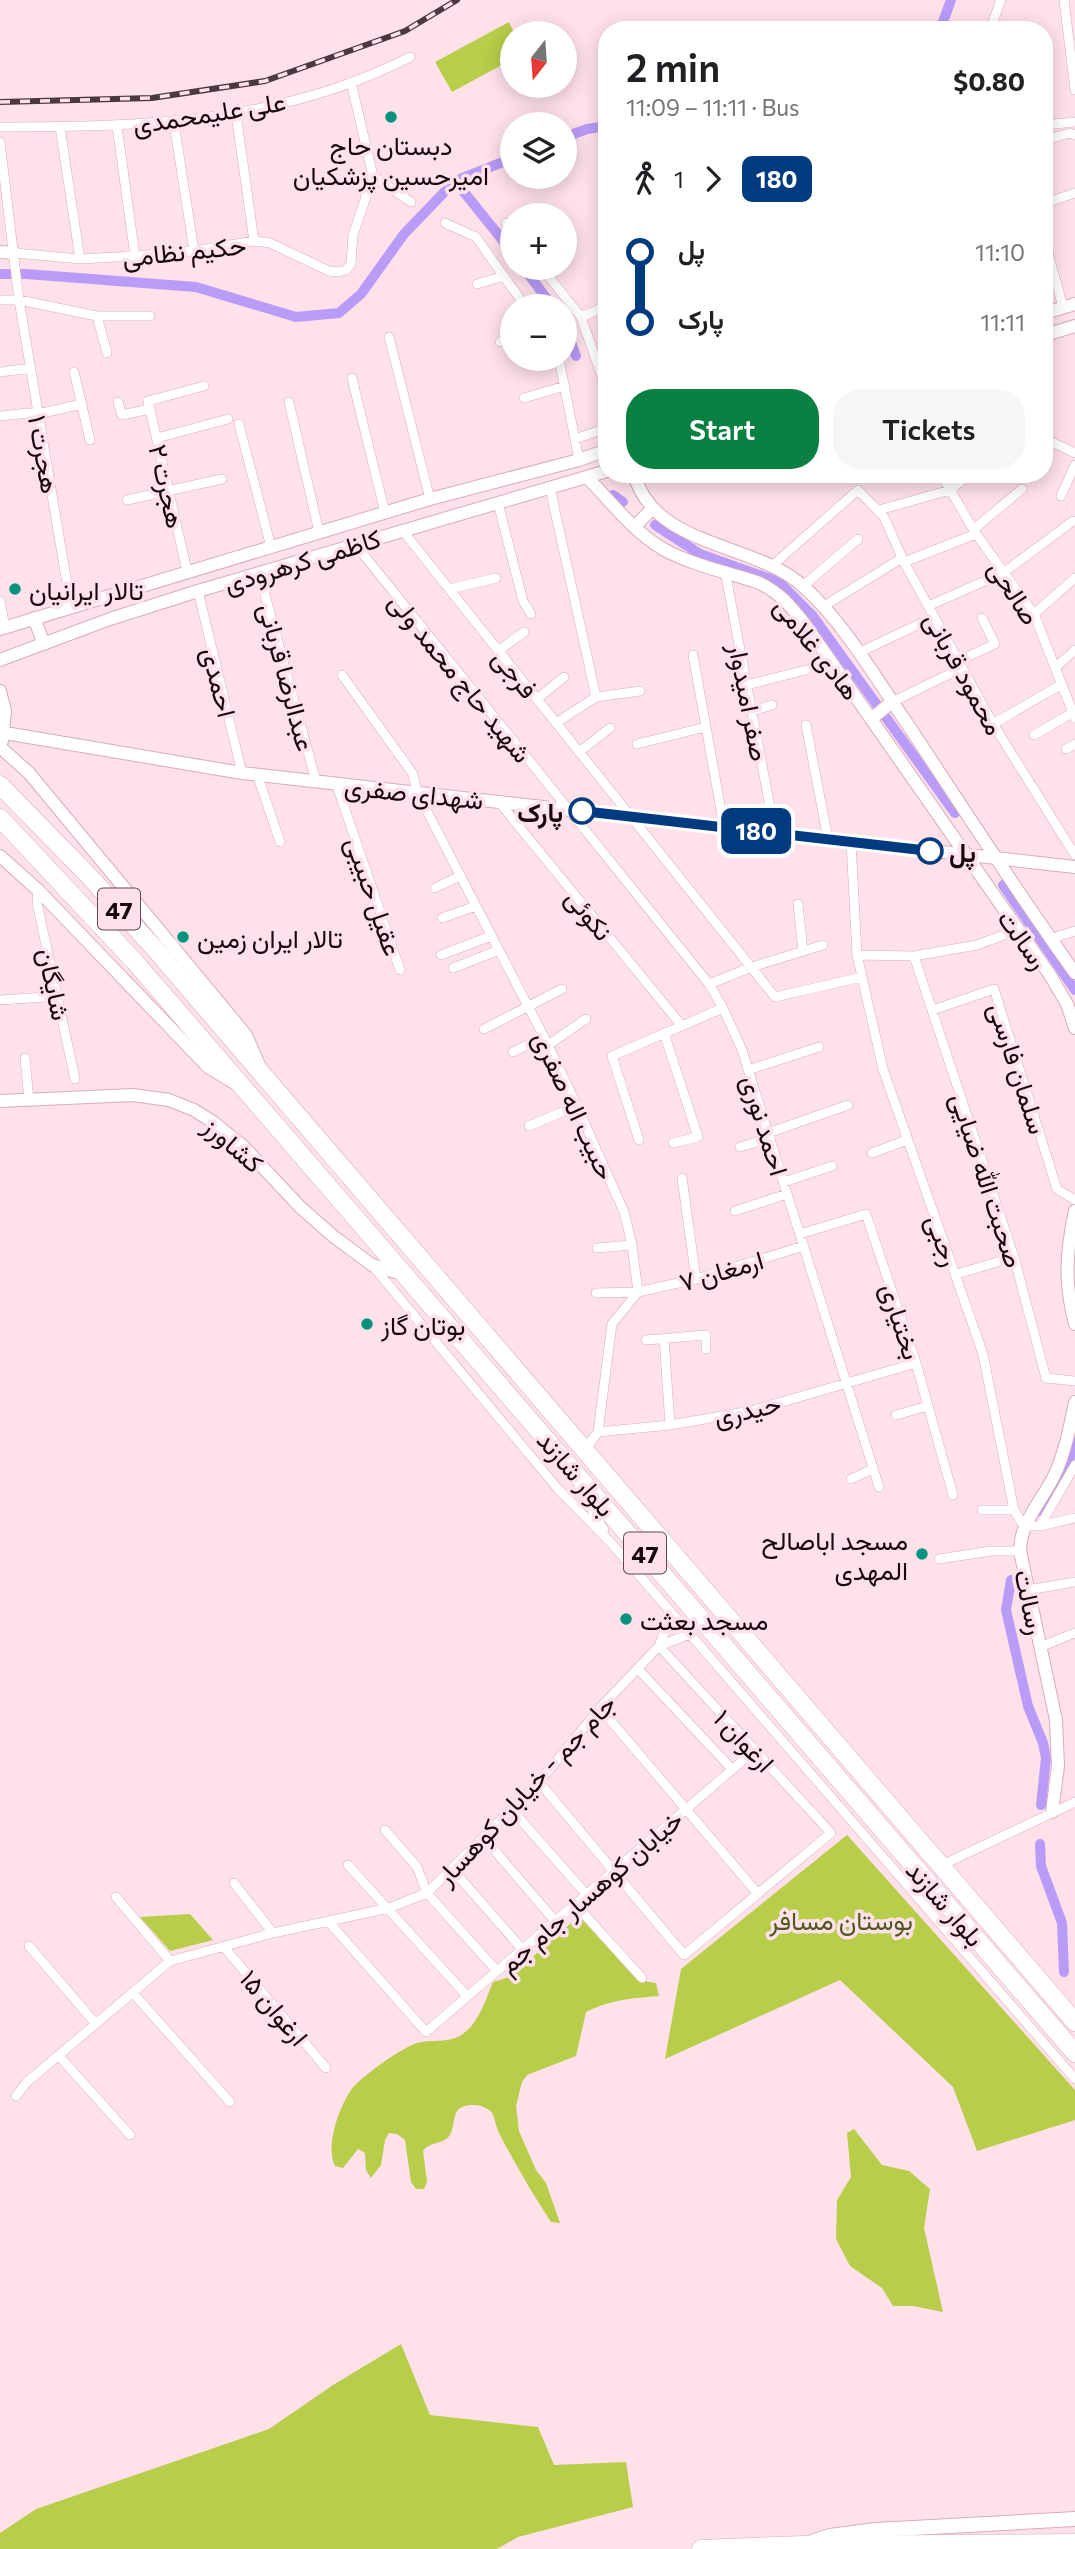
<!DOCTYPE html>
<meta charset="utf-8">
<style>
:root{--surface:#fff;--page:#f6f6f6;--text:#202124;--muted:#757577;--accent:#0b8043}
body{margin:0;font-family:Commissioner,Vazirmatn,sans-serif;background:var(--page);color:var(--text);height:100vh;display:flex;flex-direction:column;font-size:26px;white-space:nowrap}
*{box-sizing:border-box;margin:0}
p{font-size:23px;color:var(--muted)}
.icon{flex:none;width:38px;height:38px;fill:none;stroke:currentColor;stroke-width:2;stroke-linecap:round;stroke-linejoin:round}
.map{position:relative;flex:1;overflow:hidden}
.drawer{position:absolute;left:598px;top:21px;width:455px;height:462px;display:flex;flex-direction:column;background:var(--surface);border-radius:28px;box-shadow:0 4px 18px #0003}
.drawer>*{flex:none}
.badge{padding:0 14px;border-radius:10px;font-size:24px;line-height:46px}
.needle{width:46px;rotate:197deg}
.tools{position:absolute;left:500px;top:21px;display:grid;gap:14px}
.tools a{display:grid;place-items:center;width:77px;height:77px;border-radius:50%;background:var(--surface);box-shadow:0 4px 18px #0003;font-size:35px}
.map>.badge{position:absolute;translate:-50% -50%;box-shadow:0 0 0 4px #fff}
.legs{display:flex;align-items:center;gap:10px;height:77px;padding:0 28px;font-size:23px}
.legs p{margin-inline-start:auto}
.headline{display:flex;align-items:center;justify-content:space-between;height:119px;padding:0 28px}
h1{font-size:38px;font-weight:600;line-height:52px}
.cta{display:flex;gap:14px;margin-top:auto;padding:14px 28px}
.cta a{flex:1;height:80px;border-radius:28px;background:var(--accent);color:#fff;font-size:28px;font-weight:600;line-height:80px;text-align:center}
.cta a+a{background:var(--page);color:var(--text)}
ul{padding:0 28px;list-style:none}
li{display:flex;align-items:center;gap:24px;height:70px;font-size:26px}
li i{display:grid;place-items:center;width:10px;height:100%;margin:0 9px;background:currentColor}
li i::after{content:'';width:18px;height:18px;margin:-9px;border:5px solid;border-radius:50%;background:var(--surface)}
li p{margin-inline-start:auto}
li:first-child i{background:linear-gradient(#0000 50%,currentColor 0)}
li:last-child i{background:linear-gradient(currentColor 50%,#0000 0)}
.map>svg:first-child{display:block}
</style>
<div class="map">
<svg width="1075" height="2549" viewBox="0 0 1075 2549">
<rect width="100%" height="100%" fill="#ffe1ea"/>
<path fill="#b8cd49" d="M509 22 514 33 513 59 452 92 435 62Z
M847 1835 1075 2090V2120L977 2151 953 2087 840 1980 665 2059 681 1969Z
M190 1914 213 1940 170 1951 140 1917Z
M579 1916 637 1980 656 1983 659 1996C633 1998 609 2000 586 2012L576 2056 527 2075 522 2082 516 2106 519 2131 536 2170 546 2183 560 2223 551 2222C532 2193 515 2164 499 2133 496 2127 495 2118 492 2113 486 2105 471 2103 462 2107 452 2111 455 2127 450 2135 443 2145 430 2141 423 2151L427 2182 424 2189H416L411 2182 405 2140 397 2134 389 2133 385 2140 381 2165 371 2178 366 2170 365 2153 358 2149 343 2168 335 2166C325 2147 339 2107 351 2090 360 2077 403 2047 417 2043 433 2039 450 2044 464 2033 479 2022 486 1999 493 1982L510 1977Z
M854 2129 882 2165 909 2171 930 2189 924 2228 943 2312 913 2306H893L882 2288 850 2266 836 2239 837 2200 851 2177 847 2133Z
M401 2344 430 2415 538 2427 554 2465 626 2462 633 2507 518 2537 497 2549H0V2533L36 2509 269 2429 333 2385Z"/>
<g fill="none" stroke-linecap="round" stroke-linejoin="round">
<path stroke="#b99bf8" stroke-width="10" d="M940 30 951 0
M565 137 587 129 607 126
M455 181 513 253
M524 268 552 306
M0 274H26L196 287 296 317 339 313 361 294 404 234 455 181 513 158
M565 326 576 356
M613 495 623 502
M655 525 700 554 779 582 812 615 955 813
M1003 885 1075 990
M1040 1511C1055 1489 1070 1467 1075 1440
M1011 1580 1006 1610 1028 1706 1043 1743 1046 1758 1041 1805
M1040 1844 1041 1866 1062 1923 1064 1972"/>
<g stroke="#daabba" stroke-width="10">
<path id="street" d="M1064 0 1075 90
M990 30 1001 0
M351 82 373 176 411 202
M236 114 254 241
M174 123 194 251
M1045 125 1075 122
M117 126 135 256
M0 127C140 127 282 123 410 57
M60 127 80 259
M1045 140 1070 133 1075 135
M0 142 19 300 71 607
M1045 203 1075 193
M445 223 476 237 525 306
M506 223 513 231
M1045 242 1063 307
M15 253 80 259 135 256 194 251 254 241 270 243 329 271 338 272 346 270 351 264 353 235 373 176
M542 268 581 317 607 391
M477 284 504 276
M0 300H19L97 316H150
M97 316 107 353
M581 317 607 306
M389 337 430 499
M500 342 513 338
M559 359 579 460
M0 372 31 368
M74 372 90 440
M352 378 385 513
M524 398 565 386
M118 402 122 415 150 409
M289 402 319 532
M38 414 82 404
M0 416 38 412
M239 424 271 547
M157 438 228 419
M575 439 607 428
M1045 439 1075 453
M941 474 976 534 1034 614 1075 718
M550 488 596 697
M1061 496 1075 465
M127 500 222 479
M498 503 523 601 531 614
M879 510 950 490 970 474
M974 529 1022 489
M402 530 775 997 862 977
M355 544 709 984 723 1008 742 1050 879 1487
M904 562 976 534
M773 565 858 490 884 517 904 562 993 724 1075 855
M187 571 148 401 204 386
M725 571 775 833
M259 573 316 781
M803 586 858 539
M449 589 496 578
M198 591 242 773
M0 601 5 627
M824 606 902 558
M928 606 1003 573 1073 521
M1034 614 1075 578
M498 651 524 632
M858 653 934 617
M693 655 724 827
M958 661 995 644 982 618
M1056 667 1075 650
M342 675 413 774 417 792 544 1037 577 1106 624 1212 632 1245 638 1292 612 1324 598 1432
M747 685 806 670
M537 699 564 677
M892 702 962 668
M752 711 772 705
M556 723 596 697 640 691
M993 724 1062 684
M806 725 828 839
M1034 735 1072 713
M637 744 706 727
M1066 749 1075 744
M579 752 610 728
M257 774 280 842
M336 783 400 970
M499 802 682 1026
M851 842 857 955 883 1069 983 1354 1014 1510 1024 1526H1040L1075 1518
M435 888 460 876
M38 890 37 903 75 1079
M798 904 803 951
M442 918 476 906
M1050 939 1075 931
M441 955 491 936
M857 955 914 956 977 945 1017 930
M914 956 1014 1257 1046 1378 1075 1381
M453 968 499 950
M709 984 752 967 823 945
M0 1000 59 996
M933 1010 994 989 1057 1189 1075 1200
M484 1029 562 989
M664 1033 698 1137 673 1143
M548 1045 586 1019
M513 1052 544 1037
M25 1058 29 1100
M748 1070 819 1047
M529 1126 577 1106
M768 1133 848 1105
M639 1140 612 1056 723 1008
M740 1147 770 1138
M872 1153 907 1140
M682 1178 696 1279
M784 1182 832 1166
M735 1211 787 1194
M800 1234 866 1214 916 1363 953 1495
M597 1248 632 1245
M372 1265 558 1489 612 1544 1075 2079
M957 1274 1014 1257
M596 1293 638 1292 696 1279 804 1246
M664 1338 670 1425
M646 1340 706 1335V1349
M896 1415 928 1406
M584 1451 598 1432 670 1425 751 1411 916 1363
M851 1479 873 1469
M579 1488 604 1530
M982 1510H1014
M1040 1526 1075 1465
M939 1559 991 1551H1020
M1028 1590 1075 1582
M659 1646 690 1634
M1040 1647 1075 1633
M638 1669 732 1769
M600 1708 758 1894
M539 1782 684 1955 831 1833 659 1646
M512 1810 586 1894
M385 1830 417 1867 427 1893 497 1971
M484 1838 555 1921
M348 1865 467 1996
M940 1866 1075 1802
M452 1869 522 1949
M234 1883 273 1933
M116 1897 170 1961
M575 1904 642 1978
M328 1921 426 2032 755 1750
M29 1946 96 2024
M224 1947 326 2068
M133 1993 230 2102
M59 2056 130 2135
M16 2096 27 2082 170 1961 273 1933 389 1908 427 1893 539 1782 600 1708 659 1646 672 1614"/>
</g>
<g stroke="#daabba" stroke-width="14">
<path id="secondary" d="M0 252 15 253
M1045 313 1075 304
M1045 335 1075 326
M634 474C655 549 754 541 804 587 845 624 875 677 906 722 962 806 1016 891 1075 973
M587 477C611 502 634 532 663 549 692 565 726 572 757 582 778 591 790 605 804 623L1050 975 1067 1004 1075 1028
M634 527 653 508
M34 618 44 644
M0 629 430 499 579 460 607 450
M0 660 110 619 198 591 607 471
M0 691 5 711 2 741
M871 719 892 702
M5 733 242 773 1075 867
M0 747 29 773 246 1035 259 1065
M0 856 38 890 208 1067 233 1082
M0 1101 133 1095 169 1100 194 1110 213 1122 244 1147 300 1207 333 1236 372 1265 402 1274
M1075 1211C1066 1252 1064 1283 1075 1324
M1052 1812 1058 1766 1056 1720 1020 1551C1020 1522 1042 1501 1054 1476 1065 1453 1070 1427 1075 1402"/>
</g>
<g stroke="#daabba" stroke-width="16">
<path id="primary" d="M812 2542 830 2536 876 2530 1075 2519"/>
</g>
<g stroke="#daabba" stroke-width="19">
<path id="highway" d="M0 785 88 875 155 949 1075 2022
M0 818 135 962 1075 2053
M701 2549 804 2545 1075 2543"/>
</g>
<use href="#street" stroke="#fff" stroke-width="9"/>
<use href="#secondary" stroke="#fff" stroke-width="12"/>
<use href="#primary" stroke="#fff" stroke-width="14"/>
<use href="#highway" stroke="#fff" stroke-width="18"/>
<g stroke="#4c3940" stroke-width="6">
<path id="rail" d="M0 102 152 98 265 81 405 31 457 0"/>
</g>
<use href="#rail" stroke="#ffe1ea" stroke-width="3.5" stroke-dasharray="10" stroke-linecap="butt"/>
</g>
<g fill="none" stroke-linecap="round" stroke-linejoin="round">
<g stroke="#fff" stroke-width="16">
<path id="line-1" d="M582 811 930 851"/>
</g>
<use href="#line-1" stroke="#003b80" stroke-width="10"/>
</g>
<g fill="#09937e" stroke="#ffe1ea" stroke-width="2.5">
<circle cx="391" cy="117" r="7"/>
<circle cx="15" cy="589" r="7"/>
<circle cx="183" cy="937" r="7"/>
<circle cx="367" cy="1324" r="7"/>
<circle cx="922" cy="1554" r="7"/>
<circle cx="626" cy="1619" r="7"/>
</g>
<g fill="#fff" stroke="#003b80" stroke-width="3.5">
<circle cx="582" cy="811" r="12"/>
<circle cx="930" cy="851" r="12"/>
</g>
<g text-anchor="middle" dominant-baseline="central" stroke-width="7" stroke-linejoin="round" paint-order="stroke">
<g fill="#ffe1ea" stroke="#5d4950" stroke-width="2">
<rect x="98" y="888.5" width="42" height="41" rx="5"/>
<rect x="624" y="1532.5" width="42" height="41" rx="5"/>
</g>
<g font-size="24" font-weight="bold" fill="#18080e">
<text x="119" y="909">47</text>
<text x="645" y="1553">47</text>
</g>
<g font-size="26" fill="#18080e" stroke="#ffe1ea">
<text transform="translate(209 112) rotate(-9)">علی علیمحمدی</text>
<text transform="translate(184 250) rotate(-6)">حکیم نظامی</text>
<text transform="translate(45 454) rotate(80)">هجرت ۱</text>
<text transform="translate(168 486) rotate(77)">هجرت ۲</text>
<text transform="translate(302 560) rotate(-17)">کاظمی کرهرودی</text>
<text transform="translate(1015 592) rotate(57)">صالحی</text>
<text transform="translate(818 648) rotate(52)">هادی غلامی</text>
<text transform="translate(516 673) rotate(51)">فرجی</text>
<text transform="translate(965 673) rotate(61)">محمود قربانی</text>
<text transform="translate(288 677) rotate(75)">عبدالرضا قربانی</text>
<text transform="translate(461 677) rotate(51)">شهید حاج محمد ولی</text>
<text transform="translate(220 682) rotate(76)">احمدی</text>
<text transform="translate(750 702) rotate(79)">صفر امیدوار</text>
<text transform="translate(414 792) rotate(6)">شهدای صفری</text>
<text transform="translate(375 896) rotate(71)">عقیل حبیبی</text>
<text transform="translate(590 914) rotate(51)">نکوئی</text>
<text transform="translate(1024 939) rotate(54)">رسالت</text>
<text transform="translate(55 984) rotate(78)">شایگان</text>
<text transform="translate(1019 1068) rotate(72)">سلمان فارسی</text>
<text transform="translate(575 1105) rotate(65)">حبیب اله صفری</text>
<text transform="translate(766 1125) rotate(73)">احمد نوری</text>
<text transform="translate(234 1144) rotate(41)">کشاورز</text>
<text transform="translate(988 1180) rotate(72)">صحبت الله ضیایی</text>
<text transform="translate(944 1240) rotate(70)">رجبی</text>
<text transform="translate(721 1270) rotate(-16)">ارمغان ۷</text>
<text transform="translate(902 1321) rotate(72)">بختیاری</text>
<text transform="translate(747 1409) rotate(-13)">حیدری</text>
<text transform="translate(577 1473) rotate(49)">بلوار شازند</text>
<text transform="translate(1031 1602) rotate(78)">رسالت</text>
<text transform="translate(745 1740) rotate(47)">ارغوان ۱</text>
<text transform="translate(525 1789) rotate(-47)">جام جم - خیابان کوهسار</text>
<text transform="translate(590 1891) rotate(-41)">خیابان کوهسار جام جم</text>
<text transform="translate(946 1903) rotate(49)">بلوار شازند</text>
<text transform="translate(275 2007) rotate(50)">ارغوان ۱۵</text>
</g>
<g font-size="26" fill="#18080e" stroke="#ffe1ea" text-anchor="start">
<text x="391" y="144" text-anchor="middle">دبستان حاج<tspan x="391" dy="30">امیرحسین پزشکیان</tspan></text>
<text x="29" y="589">تالار ایرانیان</text>
<text x="197" y="937">تالار ایران زمین</text>
<text x="381" y="1324">بوتان گاز</text>
<text x="908" y="1539" text-anchor="end">مسجد اباصالح<tspan x="908" dy="30">المهدی</tspan></text>
<text x="640" y="1619">مسجد بعثت</text>
</g>
<g font-size="26" font-weight="bold" fill="#18080e" stroke="#ffe1ea" text-anchor="end">
<text x="563" y="811">پارک</text>
<text x="949" y="851" text-anchor="start">پل</text>
</g>
<g font-size="26" fill="#505922" stroke="#ffe1ea">
<text x="841" y="1919">بوستان مسافر</text>
</g>
</g>
</svg>
<div class="tools">
<a><svg class="needle" viewBox="-14 -14 28 28"><path d="M0-13l5 13h-10z" fill="#e53935"/><path d="M0 13l5-13h-10z" fill="#757577"/></svg></a>
<a><svg class="icon" aria-label="layers" viewBox="0 0 24 24"><path d="M12 4l9 5-9 5-9-5zM3 14l9 5 9-5"/></svg></a>
<a>+</a>
<a>−</a>
</div>
<b class="badge" style="left:756px;top:831px;background:#003b80;color:#fff">180</b>
<section class="drawer">
<div class="headline"><div><h1>2 min</h1><p>11:09 – 11:11 · Bus</p></div><b>$0.80</b></div>
<div class="legs"><svg class="icon" aria-label="walk" viewBox="0 0 24 24"><circle cx="13" cy="4" r="2"/><path d="M13 8l-2 6 4 7M11 14l-3 7M7 12l3-4h3l4 4"/></svg>1<svg class="icon" aria-label="forward" viewBox="0 0 24 24"><path d="M9 5l7 7-7 7"/></svg><b class="badge" style="background:#003b80;color:#fff">180</b></div>
<ul>
<li><i style="color:#003b80"></i><b>پل</b><p>11:10</p></li>
<li><i style="color:#003b80"></i><b>پارک</b><p>11:11</p></li>
</ul>
<div class="cta"><a>Start</a><a>Tickets</a></div>
</section>
</div>
